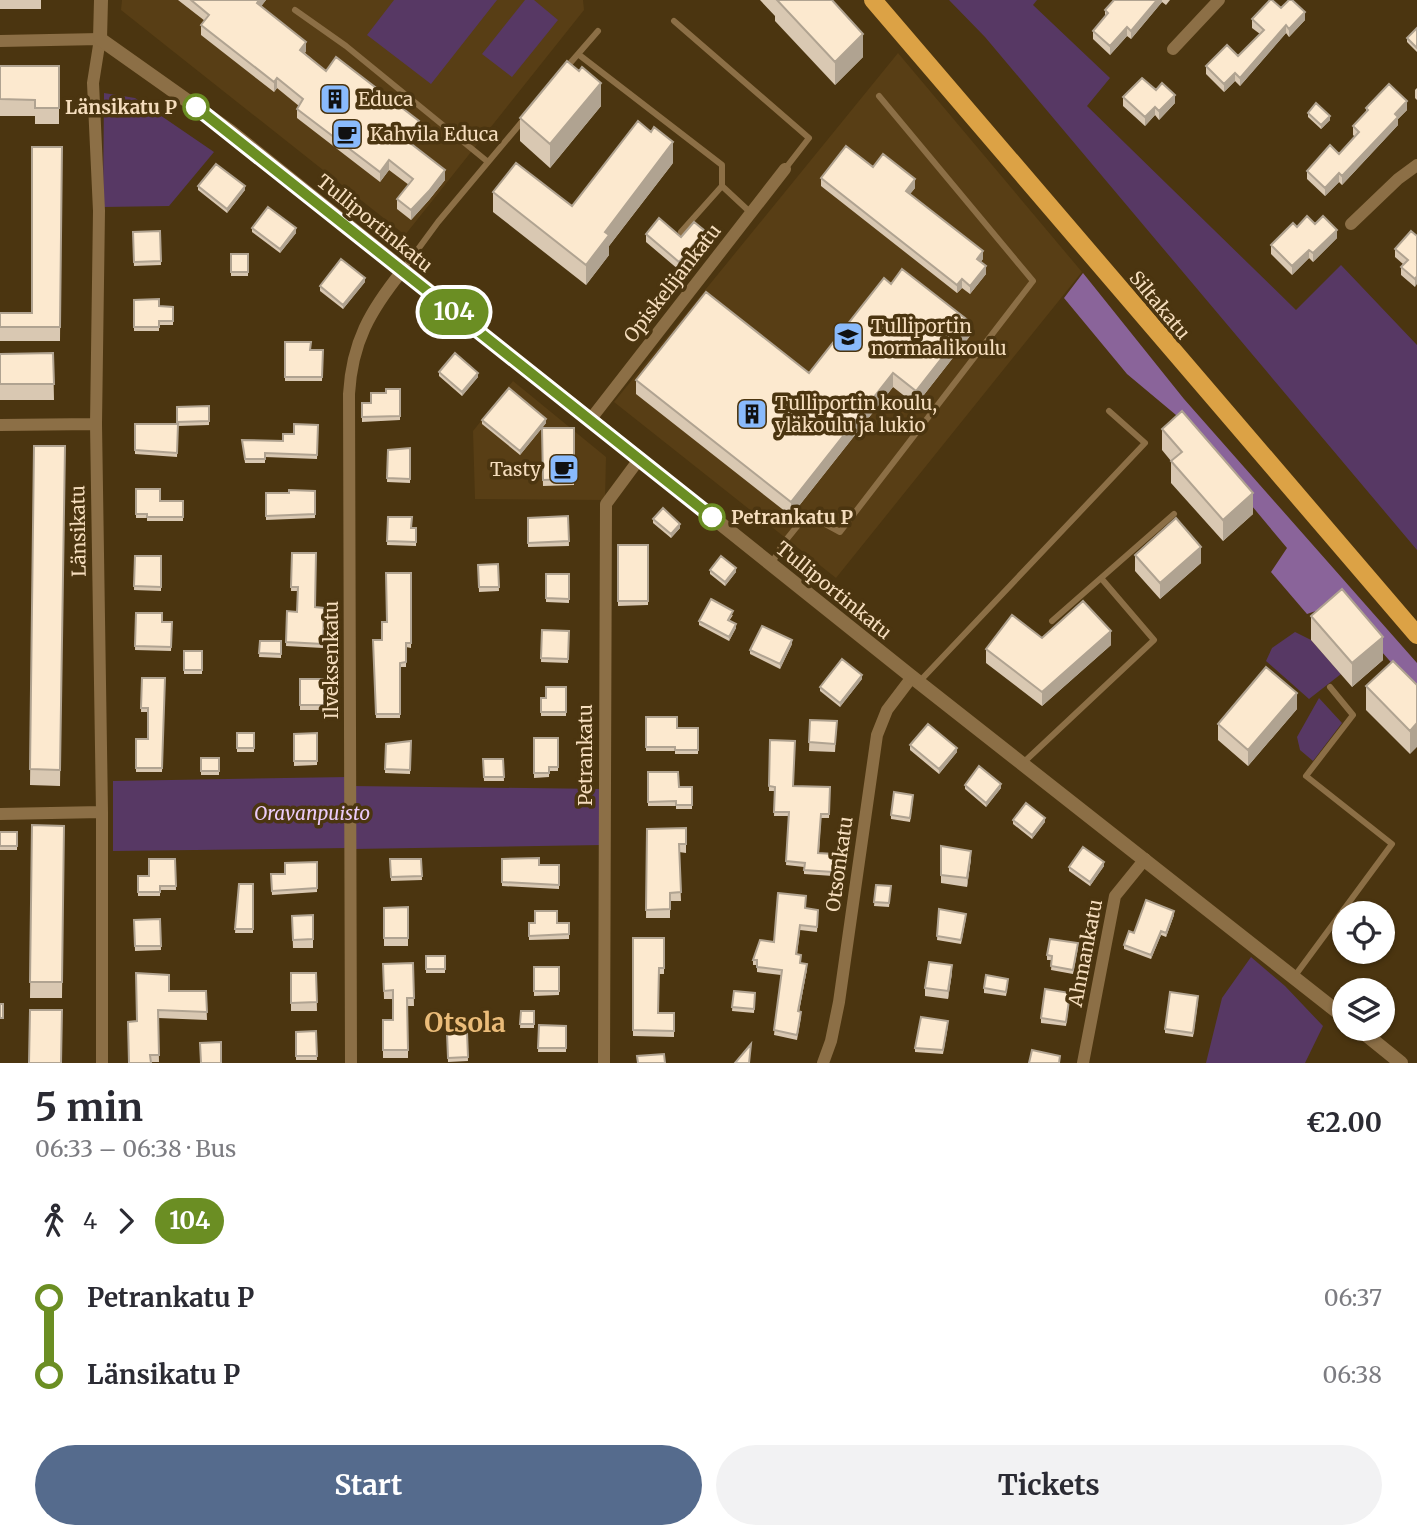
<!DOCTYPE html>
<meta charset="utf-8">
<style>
:root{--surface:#fff;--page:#f2f2f3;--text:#2b2b33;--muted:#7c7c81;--accent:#556b8d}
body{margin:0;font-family:Merriweather,serif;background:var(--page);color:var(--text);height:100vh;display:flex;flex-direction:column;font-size:26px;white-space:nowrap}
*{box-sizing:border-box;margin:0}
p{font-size:23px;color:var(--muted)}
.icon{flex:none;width:38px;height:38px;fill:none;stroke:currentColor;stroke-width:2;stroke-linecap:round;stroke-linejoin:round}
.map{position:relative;height:1063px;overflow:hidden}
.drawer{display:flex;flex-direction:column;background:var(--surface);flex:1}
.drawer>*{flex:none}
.badge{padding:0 14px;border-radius:23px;font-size:24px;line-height:46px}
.buttons{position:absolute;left:1332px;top:901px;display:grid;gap:14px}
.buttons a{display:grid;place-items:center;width:63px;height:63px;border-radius:50%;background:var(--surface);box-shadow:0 2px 5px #0004;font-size:35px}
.map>.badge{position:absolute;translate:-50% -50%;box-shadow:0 0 0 4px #fff}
.legs{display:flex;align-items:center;gap:10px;height:77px;padding:0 35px;font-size:23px}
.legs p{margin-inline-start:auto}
.headline{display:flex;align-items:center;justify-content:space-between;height:119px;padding:0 35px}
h1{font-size:38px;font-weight:700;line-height:52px}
.primary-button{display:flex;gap:14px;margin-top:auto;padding:14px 35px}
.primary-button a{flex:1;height:80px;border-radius:42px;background:var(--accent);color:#fff;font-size:28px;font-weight:700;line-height:80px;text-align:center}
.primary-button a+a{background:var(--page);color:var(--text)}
ul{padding:0 35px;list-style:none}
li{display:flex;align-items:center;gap:24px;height:77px;font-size:26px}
li i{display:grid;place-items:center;width:10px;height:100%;margin:0 9px;background:currentColor}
li i::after{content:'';width:18px;height:18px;margin:-9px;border:5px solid;border-radius:50%;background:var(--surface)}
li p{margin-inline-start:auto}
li:first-child i{background:linear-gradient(#0000 50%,currentColor 0)}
li:last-child i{background:linear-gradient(currentColor 50%,#0000 0)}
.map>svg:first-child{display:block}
</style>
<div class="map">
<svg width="1417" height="1063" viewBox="0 0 1417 1063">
<rect width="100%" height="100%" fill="#4b3510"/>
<path fill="#583e15" d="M122 0H583L584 10 405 235 121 10Z
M898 53 1082 272 836 578 614 402Z
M513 381 606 457 605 500 475 499 473 431Z"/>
<path fill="#573864" d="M394 0H497L431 84 367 35Z
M525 0H534L558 20 512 77 482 54Z
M949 0H1037L1033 5 1110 78 1087 106 1296 310 1341 265 1417 345V550L985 37Z
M104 93 135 98 214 152 169 206 103 207Z
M1295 632 1311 640 1341 674 1309 699 1266 661 1272 648Z
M1319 698 1342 723 1313 761 1300 750 1297 737Z
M347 777 348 848 113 851V781Z
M352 786 603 789V845L353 849Z
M1251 957 1285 986 1323 1026 1305 1063H1206L1222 998Z"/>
<path fill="#8a649a" d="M1083 273 1184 399 1417 663V692L1339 603 1307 614 1271 572 1287 548 1176 415 1127 374 1064 298Z"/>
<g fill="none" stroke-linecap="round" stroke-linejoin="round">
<path stroke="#8c6f46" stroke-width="6" d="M295 10 346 46 488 162
M674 21 809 138 785 169
M578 54 722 165V186L681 232
M565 69 598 31
M722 186 751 213
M402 271 438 222 525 118
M772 563 782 545 807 514 840 532 1033 281 879 96
M1052 621 1101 578
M920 681 1145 443 1109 411
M1023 763 1154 640 1101 578 1174 514
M1294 977 1392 844 1306 776 1353 715 1330 687"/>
<path stroke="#8c6f46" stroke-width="12" d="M0 41 100 39 93 83 99 211 96 424 102 812V1063
M1173 49 1219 0
M1351 224 1398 179 1417 165
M590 420 785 169
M0 425 96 424
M0 814 102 812
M351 1063 349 394C352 342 370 311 402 271
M604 1063 606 504 640 458
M823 1063 831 1041 839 1002 877 735 887 710 912 677
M1083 1063 1115 896 1145 859"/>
<path stroke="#8c6f46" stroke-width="14" d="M101 0 100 39 230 131 912 677 1344 1017
M1359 1029 1401 1063"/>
<path stroke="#dca245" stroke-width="18" d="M873 0 1417 635"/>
</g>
<path fill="#d9c8b2" d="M0 0H41V9H0Z
M178 0H266L261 6 306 51 305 53 326 71 419 131 410 143 445 180 429 200 411 220 397 209V199L409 185 389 170 380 182 297 118V109L299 106 277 88 274 92 201 35V25L205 21Z
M760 0H832L863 57 835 85 775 21V16Z
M1114 0H1170L1166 5 1162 2 1131 39 1127 36 1110 55 1093 39V31L1105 18V10Z
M1252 19 1305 20 1289 37 1286 33 1240 86 1235 81 1224 92 1206 74V66L1238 56 1260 34 1252 28Z
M1417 28V52L1407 42V38Z
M0 66H59V124H35V116H0Z
M579 71 601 106 550 168 520 141V118Z
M1417 88V100L1415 98V90Z
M1156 90 1175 103 1159 120 1155 115 1145 126 1123 106V97Z
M1366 108 1407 110 1398 119V125L1342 185 1339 182 1325 196 1307 179V171L1339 154 1355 137 1353 135V126L1366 113Z
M1308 113 1330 120 1321 129 1308 117Z
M62 147 60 341H0V313H32Z
M673 163 609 246V255L586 285 493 212V192L572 206Z
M873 167 915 188 910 194 983 259 980 262 986 274 970 294 962 288 957 293 821 186V178Z
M198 186 245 190 227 213 198 190Z
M1315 224 1337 238 1313 262 1309 258 1292 275 1271 254V245L1297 227Z
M252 228 296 233 280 253 252 232Z
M160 231 161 265 134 266 133 232Z
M646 234 681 237 705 239 679 270 646 242Z
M1417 236 1415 287 1401 275V267L1403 264 1395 257V249Z
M231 254H248V276H231Z
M365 282 343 309 320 291V286Z
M891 284 970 336 916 405 893 387 791 516 636 394V380L809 373Z
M134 300 159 306 173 307V325H159V331H134Z
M285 342 310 350H323L322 381H285Z
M53 353 54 400H0V354Z
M439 372 478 377 462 396 439 376Z
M400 389V420L362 422V403H371L386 393Z
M209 406V425L178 426 177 457 135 454V424H177V407Z
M482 420 546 423 542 428H574V485L543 486 542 428 520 455 482 424Z
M318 425 317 459 265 457V463H245L242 440 283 441 294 434Z
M1162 429 1253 514 1223 541 1171 483V461L1162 450Z
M34 446H65L60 786 30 785Z
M410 448V483L387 482 388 450Z
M136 489 160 501H183V521H147V518H136Z
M315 491V518L266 520V493H289Z
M568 516 569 546 528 547V518Z
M388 517 411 528H416V546L387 545Z
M653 519 680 528 671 538 653 523Z
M618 545H648V605L618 606Z
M292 553 316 607 324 608 323 648 286 646 287 611 297 612 298 591H291Z
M1135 555 1201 563 1160 599 1135 571Z
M135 556H161V591L134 590Z
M498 564 499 591 479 592 478 565Z
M710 570 736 572 725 586 710 574Z
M411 573V648L406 647V667H400V718H376L373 640H382L387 622Z
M546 574H569V603L546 602Z
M136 613 162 622H172L171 651 135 650Z
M733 615 729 621 736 628 729 641 699 625V621Z
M1311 616 1383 660 1352 687 1311 640Z
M542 630 569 631 568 663 541 662Z
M1042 638 1111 645 1042 706 986 663V649Z
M260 641H281V658L259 657Z
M792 644 780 669 750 654V650Z
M184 651H202V674H184Z
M142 678H165L162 772H136V739H148V712H141Z
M300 679H324V710H300Z
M862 679 840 707 820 691V687Z
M1417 685 1410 754 1366 710V686Z
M566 687V716H541V698H546Z
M1297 709 1248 766 1218 740V724Z
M646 717 677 728H698V754H675V751H646Z
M810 720 837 721 835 752 809 751Z
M237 733H254V752H237Z
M317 733V765L294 766V734Z
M534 738H558V771H549V777L534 778Z
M770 740 793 786 830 787 829 818H821L819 853 834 854 833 876 804 874V867L786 865 789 816H774L775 791H769Z
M411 741 410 774 385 773 386 744Z
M910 745 957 752 939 774 910 750Z
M201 758H219V775H201Z
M483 759H503L504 781H484Z
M648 772 679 787H692V809H676V806H648Z
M965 785 1001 788 986 807 965 789Z
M913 799 910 822 891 819V815Z
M1013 820 1045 822 1032 839 1013 824Z
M32 825 64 826 62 998H30Z
M686 828V853L679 852 681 901H670V918H646L647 829Z
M0 832H17V850H0Z
M941 846 971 859 967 887 941 883Z
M175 859 176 890H160V896H138V876H149Z
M390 859H421L422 880 391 881Z
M502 859 539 865H559V889L502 886Z
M317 862V892L272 895 271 874H285Z
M1104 866 1090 886 1069 871V867Z
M239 884H253V933H235Z
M876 885 891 886 889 907 874 906Z
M408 907V946H384V908Z
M806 909 818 915 817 932 800 930 797 954 801 963 807 969 799 1012 801 1017 797 1040 774 1035 781 975 757 972V965H753V960L774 942Z
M939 909 966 918 961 944 937 940Z
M313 915V948H293L292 916Z
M1174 915 1166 937 1161 935 1151 959 1124 949V945L1134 933Z
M160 919 161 950 135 951 134 920Z
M529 923H569V939L529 940Z
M633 938H664V974H659L658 1013H674V1037L633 1036Z
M1078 948 1073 974 1051 970 1052 960H1047V955Z
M426 956H445V973H426Z
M413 963 414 1006H408V1058H383V1020H393V999H384L383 964Z
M534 967H559V995L534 996Z
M291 973H316L317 1011H291Z
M952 973 948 999 925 996V988Z
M1008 983 1006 996 984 993V988Z
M169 991H206L207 1020 158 1018 159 1062H151L137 1021Z
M734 991 755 993 754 1013 732 1011Z
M1070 997 1066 1026 1041 1023V1018Z
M1198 1001 1193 1037 1165 1033V1029Z
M521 1011H534V1028H520Z
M539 1025 566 1026V1052H538Z
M948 1026 943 1054 915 1052V1048Z
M316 1031 317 1060H296V1032Z
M467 1032 468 1061 448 1062 447 1033Z"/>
<path fill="#b0a391" d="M259 0H266L257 12V3Z
M1157 0H1162V2L1131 39V31Z
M1305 12V20L1289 37V29Z
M1286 25V33L1240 86V78Z
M1127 27V36L1110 55V46Z
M863 34V57L835 85V62Z
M306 42V51L300 59V50Z
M1235 73V81L1224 92V84Z
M277 78V88L274 92V82Z
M601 83V106L550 168V144Z
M1175 95V103L1159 120V111Z
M1407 101V110L1398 119V125L1342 185V176Z
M1155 107V115L1145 126V117Z
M1330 116V120L1321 129V125Z
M419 121V131L405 149V139Z
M673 142V163L609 246V255L586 285V265L605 232Z
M389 160V170L380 182V172Z
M445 170V180L429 200 411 220V210Z
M1339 173V182L1325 196V188Z
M915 179V188L906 199V191Z
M245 186V190L227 213V209Z
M296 228V233L280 253V249Z
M1337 230V238L1313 262V253Z
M705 231V239L679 270V262Z
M1309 250V258L1292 275V266Z
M983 251V259L977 267V259Z
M986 266V274L970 294V286Z
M1417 276V284L1415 287V279Z
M365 278V282L343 309V305Z
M962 279V288L957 293V285Z
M970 322V336L916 405V391Z
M478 373V377L462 396V392Z
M893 373V387L791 516V502Z
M546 419V423L520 455V451Z
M1253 493V514L1223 541V520Z
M680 524V528L671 538V534Z
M1201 547V563L1160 599V583Z
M736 568V572L725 586V582Z
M736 624V628L729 641V637Z
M1111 631V645L1042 706V692Z
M1383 637V660L1352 687V663Z
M792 640V644L780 669V664Z
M862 675V679L840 707V703Z
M1297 693V709L1248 766V750Z
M1417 723V747L1410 754V731Z
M957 748V752L939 774V769Z
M1001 784V788L986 807V803Z
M1045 818V822L1032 839V835Z
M971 851V859L967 887V878Z
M1104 862V866L1090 886V882Z
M1174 911V915L1166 937V933Z
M1161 931V935L1151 959V955Z
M807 964V969L798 1016V1011Z
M952 965V973L948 999V991Z"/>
<path fill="#fce9cf" stroke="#b0a391" stroke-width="2" d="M191 0H259L257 3 306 42 300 50 326 71 336 57 419 121 405 139 445 170 429 191 411 210 397 199 413 179 389 160 380 172 297 109 303 99 277 78 274 82 201 25 209 15Z
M777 0H832L863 34 835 62Z
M1114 0H1157L1131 31 1127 27 1110 46 1093 31 1108 13 1105 10Z
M1270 0H1272L1281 8 1289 0H1292L1305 12 1289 29 1286 25 1240 78 1235 73 1224 84 1206 66 1227 45 1238 56 1264 30 1252 19Z
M1417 28V48L1407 38Z
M567 61 579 71 582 67 601 83 550 144 520 118Z
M0 66H59V108H35V100L0 99Z
M1142 78 1156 90 1162 83 1175 95 1159 111 1155 107 1145 117 1123 97Z
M1389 84 1407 101 1395 114 1398 117 1342 176 1339 173 1325 188 1307 171 1330 145 1339 154 1359 132 1353 126 1368 110 1366 108Z
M1316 103 1330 116 1321 125 1308 113Z
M638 121 651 132 654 127 673 142 605 232 609 235 586 265 493 192 516 163 572 206Z
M846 146 873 167 883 154 915 179 906 191 983 251 977 259 986 266 970 286 962 279 957 285 821 178Z
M32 147H62L60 327H0V313H32Z
M216 164 245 186 227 209 198 186Z
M268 207 296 228 280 249 252 228Z
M1307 216 1315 224 1323 216 1337 230 1313 253 1309 250 1292 266 1271 245 1293 223 1297 227Z
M659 218 681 237 694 222 705 231 679 262 646 234Z
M160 231 161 261 134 262 133 232Z
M1411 231 1417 236V276L1415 279 1401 267 1408 260 1395 249Z
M231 254H248V272H231Z
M341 259 365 278 343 305 320 286Z
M902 269 970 322 916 391 893 373 791 502 636 380 706 292 809 373 884 278 891 284Z
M159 299V306L173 307V321H159V327H134V300Z
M285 342H311L310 350H323L322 377H285Z
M53 353 54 384H0V354Z
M455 353 478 373 462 392 439 372Z
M509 388 546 419 520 451 482 420Z
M386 389H400V416L362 417V403H371V393H386Z
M209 406V421L177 422V407Z
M1182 411 1253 493 1223 520 1171 461 1182 452 1162 429Z
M135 424H178L177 453 135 450Z
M294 424 318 425 317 455 265 453V459H245L242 440 283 441V434H294Z
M542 428H574V479L543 480Z
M34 446H65L60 770 30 769Z
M410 448V479L387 478 388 450Z
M136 489H160V501H183V517H147V514H136Z
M289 490 315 491V514L266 516V493H289Z
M663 508 680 524 671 534 653 519Z
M568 516 569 541 528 543V518Z
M388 517H412L411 528H416V542L387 541Z
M1176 518 1201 547 1160 583 1135 555Z
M618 545H648V601H618Z
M292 553H316L315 607 324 608 323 644 286 642 287 611 297 612 298 587H291Z
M135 556H161V587L134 586Z
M721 556 736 568 725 582 710 570Z
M498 564 499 587H479L478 565Z
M386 573H411V643H406V662L400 663V714H376L373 640H382V622H387Z
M546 574H569V599L546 598Z
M1342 589 1383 637 1352 663 1311 616Z
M711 599 733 611 728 620 736 624 729 637 699 621Z
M1083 601 1111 631 1042 692 986 649 1012 615 1042 638Z
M136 613H162V622H172L171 647 135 646Z
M762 626 792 640 780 664 750 650Z
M542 630 569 631 568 659 541 658Z
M260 641H281V654L259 653Z
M184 651H202V670H184Z
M842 659 862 675 840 703 820 687Z
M1393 661 1417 685V723L1410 731 1366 686Z
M1266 667 1297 693 1248 750 1218 724Z
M142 678H165L162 768H136V739H148V708H141Z
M300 679H324V705H300Z
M546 687H566V712H541V698H546Z
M646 717H677V728H698V750H675V747H646Z
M810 720 837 721 835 744 809 742Z
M928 724 957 748 939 769 910 745Z
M237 733H254V748H237Z
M317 733V761H294V734Z
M534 738H558V767H549V773H534Z
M770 740 795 741 793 786 830 787 829 814H821L818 853 834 854 833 872 804 870 805 863 786 861 789 812H774L775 787 769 786Z
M411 741 410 770 385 769 386 744Z
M201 758H219V771H201Z
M483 759H503L504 777H484Z
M979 766 1001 784 986 803 965 785Z
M648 772H678L679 787H692V805H676V801L648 802Z
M894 792 913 795 910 818 891 815Z
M1026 803 1045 818 1032 835 1013 820Z
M32 825 64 826 62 982H30Z
M686 828V844H679L681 892 670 893V909L646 910 647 829Z
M0 832H17V846H0Z
M941 846 971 851 967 878 941 875Z
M1083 847 1104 862 1090 882 1069 867Z
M539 858V865H559V885L502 882V859Z
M149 859H175L176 886H160V892H138V876H149Z
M390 859H421L422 876 391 877Z
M317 862V888L272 891 271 874H285V863Z
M239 884H253V929H235Z
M876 885 891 886 889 903 874 902Z
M778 893 806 896 805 908 818 910 817 927 800 925 796 954 801 955 800 963 807 964 798 1011 801 1012 797 1035 774 1030 782 970 757 967V960H753L760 940 774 942Z
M1146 900 1174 911 1166 933 1161 931 1151 955 1124 945 1129 931 1134 933Z
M408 907V938H384V908Z
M939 909 966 914 961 940 937 936Z
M535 911H557V923H569V934L529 936V923H535Z
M313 915V939L293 940 292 916Z
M160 919 161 946H135L134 920Z
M633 938H664V968H659L658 1013H674V1031L633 1030Z
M1050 939 1078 943 1073 970 1051 966 1052 956 1047 955Z
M426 956H445V969H426Z
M929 962 952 965 948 991 925 988Z
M413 963 414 998H407L408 1050H383V1020H393V990L384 991 383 964Z
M534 967H559V991H534Z
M136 973 169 975V991H206L207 1012 158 1010 159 1055H150L151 1063H129L128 1022 137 1021Z
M291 973H316L317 1002 291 1003Z
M986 975 1008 979 1006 992 984 988Z
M1045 989 1070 993 1066 1022 1041 1018Z
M734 991 755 993 754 1009 732 1007Z
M1170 992 1198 996 1193 1033 1165 1029Z
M0 1004H3V1018H0Z
M30 1010H62L61 1063H29Z
M521 1011H534V1024H520Z
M921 1017 948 1021 943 1050 915 1048Z
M539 1025 566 1026V1048H538Z
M316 1031 317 1056H296V1032Z
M467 1032 468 1057 448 1058 447 1033Z
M221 1042V1063H201L200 1043Z
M751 1044 749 1063H735Z
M1032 1050 1060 1056 1059 1063H1029Z
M664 1054 665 1063H638L637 1056Z"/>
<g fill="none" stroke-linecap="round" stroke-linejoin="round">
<g stroke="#fff" stroke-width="16">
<path id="line-1" d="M196 107 712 517"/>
</g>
<use href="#line-1" stroke="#6b8e23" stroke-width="10"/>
</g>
<defs>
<g id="building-square" transform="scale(1.575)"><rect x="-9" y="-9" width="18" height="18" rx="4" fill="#89bafc" stroke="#4b3510"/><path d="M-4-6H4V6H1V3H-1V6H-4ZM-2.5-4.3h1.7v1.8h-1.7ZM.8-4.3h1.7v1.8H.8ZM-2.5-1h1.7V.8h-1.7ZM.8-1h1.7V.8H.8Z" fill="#111"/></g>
<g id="cafe-square" transform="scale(1.575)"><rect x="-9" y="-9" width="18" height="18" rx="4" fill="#89bafc" stroke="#4b3510"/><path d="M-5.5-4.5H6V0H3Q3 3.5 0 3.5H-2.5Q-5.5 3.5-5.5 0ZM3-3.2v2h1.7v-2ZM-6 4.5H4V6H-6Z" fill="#111"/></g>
<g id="school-square" transform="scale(1.575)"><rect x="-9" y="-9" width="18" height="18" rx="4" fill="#89bafc" stroke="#4b3510"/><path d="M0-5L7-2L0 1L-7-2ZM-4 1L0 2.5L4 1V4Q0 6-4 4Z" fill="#111"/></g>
</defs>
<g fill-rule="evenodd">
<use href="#building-square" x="335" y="99"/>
<use href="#cafe-square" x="347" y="134"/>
<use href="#school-square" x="848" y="337"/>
<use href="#building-square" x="752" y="414"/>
<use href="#cafe-square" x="564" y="469"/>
</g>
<g fill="#fff" stroke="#6b8e23" stroke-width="3.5">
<circle cx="196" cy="107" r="12"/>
<circle cx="712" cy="517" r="12"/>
</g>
<g text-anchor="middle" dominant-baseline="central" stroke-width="7" stroke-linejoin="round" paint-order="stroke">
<g font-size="19" fill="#f5ddbd" stroke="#4b3510" text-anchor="start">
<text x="358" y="99">Educa</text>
<text x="370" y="134">Kahvila Educa</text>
<text x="871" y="326">Tulliportin<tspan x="871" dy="22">normaalikoulu</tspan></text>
<text x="775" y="403">Tulliportin koulu,<tspan x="775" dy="22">yläkoulu ja lukio</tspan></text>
<text x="541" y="469" text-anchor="end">Tasty</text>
</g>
<g font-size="19" font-weight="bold" fill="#f5ddbd" stroke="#4b3510" text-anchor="end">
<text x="177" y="107">Länsikatu P</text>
<text x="731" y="517" text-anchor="start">Petrankatu P</text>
</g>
<g font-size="19" fill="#f5ddbd" stroke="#4b3510">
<text transform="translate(375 223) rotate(39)">Tulliportinkatu</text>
<text transform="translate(672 283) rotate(-52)">Opiskelijankatu</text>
<text transform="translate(1160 305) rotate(50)">Siltakatu</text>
<text transform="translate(78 531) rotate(-91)">Länsikatu</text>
<text transform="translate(834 590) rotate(39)">Tulliportinkatu</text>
<text transform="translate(331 660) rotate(-90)">Ilveksenkatu</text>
<text transform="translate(585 755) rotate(-90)">Petrankatu</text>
<text transform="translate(839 864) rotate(-82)">Otsonkatu</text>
<text transform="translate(1085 953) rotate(-79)">Ahmankatu</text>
</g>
<g font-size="19" font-style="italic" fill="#ebcbf9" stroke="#4b3510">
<text x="312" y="813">Oravanpuisto</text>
</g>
<g font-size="26" font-weight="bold" fill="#ebbc79" stroke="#4b3510">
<text x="465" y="1022">Otsola</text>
</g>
</g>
</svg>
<div class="buttons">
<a><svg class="icon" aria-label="locate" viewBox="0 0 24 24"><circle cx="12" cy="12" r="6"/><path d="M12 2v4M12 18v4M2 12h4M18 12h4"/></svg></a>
<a><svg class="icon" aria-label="layers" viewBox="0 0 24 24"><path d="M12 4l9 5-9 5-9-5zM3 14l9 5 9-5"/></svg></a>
</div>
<b class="badge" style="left:454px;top:312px;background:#6b8e23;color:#fff">104</b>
</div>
<section class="drawer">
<div class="headline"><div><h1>5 min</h1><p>06:33 – 06:38 · Bus</p></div><b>€2.00</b></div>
<div class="legs"><svg class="icon" aria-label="walk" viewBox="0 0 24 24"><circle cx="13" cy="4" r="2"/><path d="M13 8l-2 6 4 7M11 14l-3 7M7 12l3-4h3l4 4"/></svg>4<svg class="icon" aria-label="forward" viewBox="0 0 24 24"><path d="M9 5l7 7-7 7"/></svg><b class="badge" style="background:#6b8e23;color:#fff">104</b></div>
<ul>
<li><i style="color:#6b8e23"></i><b>Petrankatu P</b><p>06:37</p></li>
<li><i style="color:#6b8e23"></i><b>Länsikatu P</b><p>06:38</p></li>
</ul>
<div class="primary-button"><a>Start</a><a>Tickets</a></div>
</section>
